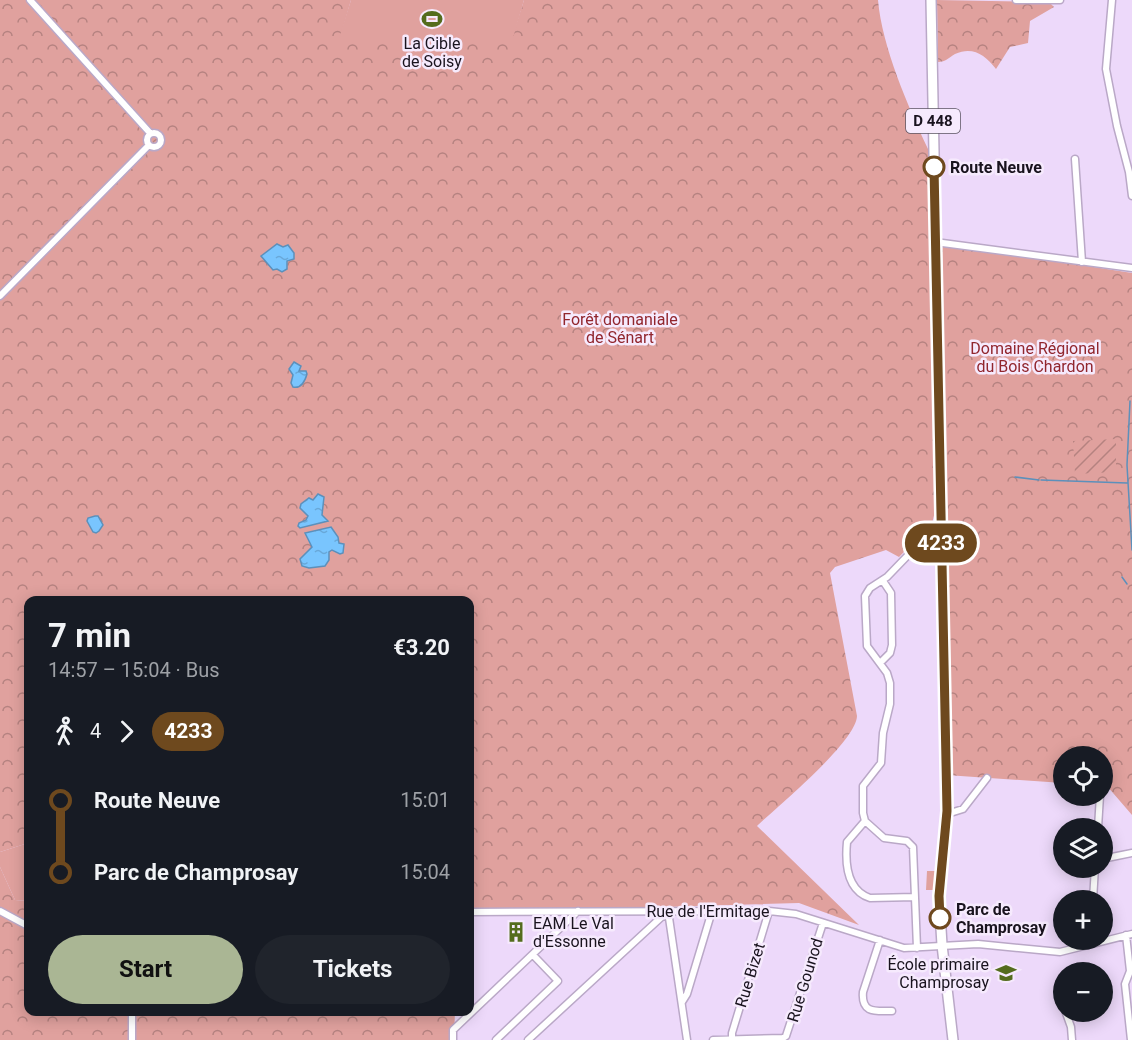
<!DOCTYPE html>
<meta charset="utf-8">
<style>
:root{--surface:#171b24;--page:#20242c;--text:#f1f3f6;--muted:#9ea1a6;--accent:#aab694}
body{margin:0;font-family:Roboto,sans-serif;background:var(--page);color:var(--text);height:100vh;display:flex;flex-direction:column;font-size:22px;white-space:nowrap}
*{box-sizing:border-box;margin:0}
p{font-size:20px;color:var(--muted)}
.icon{flex:none;width:33px;height:33px;fill:none;stroke:currentColor;stroke-width:2;stroke-linecap:round;stroke-linejoin:round}
.map{position:relative;flex:1;overflow:hidden}
.sheet{position:absolute;left:24px;top:596px;width:450px;height:420px;display:flex;flex-direction:column;background:var(--surface);border-radius:12px;box-shadow:0 3px 15px #0003}
.sheet>*{flex:none}
.badge{padding:0 12px;border-radius:20px;font-size:21px;line-height:39px}
.buttons{position:absolute;left:1053px;top:746px;display:grid;gap:12px}
.buttons a{display:grid;place-items:center;width:60px;height:60px;border-radius:50%;background:var(--surface);box-shadow:0 3px 15px #0003;font-size:30px}
.map>.badge{position:absolute;translate:-50% -50%;box-shadow:0 0 0 3px #fff}
.legs{display:flex;align-items:center;gap:9px;height:66px;padding:0 24px;font-size:20px}
.legs p{margin-inline-start:auto}
.headline{display:flex;align-items:center;justify-content:space-between;height:102px;padding:0 24px}
h1{font-size:33px;font-weight:700;line-height:45px}
.action{display:flex;gap:12px;margin-top:auto;padding:12px 24px}
.action a{flex:1;height:69px;border-radius:36px;background:var(--accent);color:#111;font-size:24px;font-weight:700;line-height:69px;text-align:center}
.action a+a{background:var(--page);color:var(--text)}
ul{padding:0 24px;list-style:none}
li{display:flex;align-items:center;gap:21px;height:72px;font-size:22px}
li i{display:grid;place-items:center;width:9px;height:100%;margin:0 8px;background:currentColor}
li i::after{content:'';width:15px;height:15px;margin:-8px;border:4px solid;border-radius:50%;background:var(--surface)}
li p{margin-inline-start:auto}
li:first-child i{background:linear-gradient(#0000 50%,currentColor 0)}
li:last-child i{background:linear-gradient(currentColor 50%,#0000 0)}
.map>svg:first-child{display:block}
</style>
<div class="map">
<svg width="1132" height="1040" viewBox="0 0 1132 1040">
<defs>
<pattern id="forest-crowns" width="20" height="18" patternUnits="userSpaceOnUse" patternTransform="scale(1.5)"><rect width="20" height="18" fill="#e0a19e"/><path d="M2 6a3 3 0 1 1 6 0M12 15a3 3 0 1 1 6 0" fill="none" stroke="#b58280"/></pattern>
<pattern id="garden-furrows" width="10" height="10" patternUnits="userSpaceOnUse" patternTransform="scale(1.5)"><rect width="10" height="10" fill="#e0a19e"/><path d="M-1 1l2-2M0 10L10 0M9 11l2-2" fill="none" stroke="#b58280"/></pattern>
<pattern id="water-ripples" width="26" height="14" patternUnits="userSpaceOnUse" patternTransform="scale(1.5)"><rect width="26" height="14" fill="#79c5fe"/><path d="M2 4q2-2 4 0t4 0M15 11q2-2 4 0t4 0" fill="none" stroke="#68a8d9"/></pattern>
</defs>
<rect width="100%" height="100%" fill="#edd9fa"/>
<path fill="url(#forest-crowns)" d="M0 0H351L340 38H512L524 0H878C882 47 908 106 928 149L936 508 932 523 899 557 886 550 835 567 830 573 857 716C856 742 778 806 757 826L859 925 799 903 470 913V600H28V843L0 852Z
M937 0 1049 2 1054 7 1030 21 1028 43 1010 47 996 69C985 55 973 46 955 54 948 58 946 62 938 62Z
M935 242 1132 273V815L1107 786H1103L1102 756H1064L1063 783 946 775Z
M0 867 15 900 28 901V1011H455L454 1040H0Z"/>
<path fill="url(#garden-furrows)" d="M1116 439V472L1075 474 1073 441Z"/>
<path fill="#e0a19e" d="M351 0H524L513 38H339Z
M28 843V901L15 900 0 867V852Z
M927 871H935V890H926Z"/>
<path fill="url(#water-ripples)" stroke="#5c90bb" stroke-width="1.5" d="M277 244 283 247 288 245 294 253V259L287 261V269L282 272 277 269 273 270 261 256Z
M294 362 301 366 299 371H306L307 374C305 381 301 389 293 387L291 383 293 375 289 369Z
M318 494 324 497 322 515 328 521 300 528 298 526 299 523 306 520 308 516 300 508 301 504 309 498 313 500Z
M95 516H98L103 525 99 531 96 533 93 532 87 521 88 518Z
M331 527 338 537 339 543 344 544 343 553 340 554 332 550 329 552V560L325 566 309 568 302 566 300 559 312 547 305 533Z"/>
<g fill="none" stroke-linecap="round" stroke-linejoin="round">
<path stroke="#5c90bb" stroke-width="1.5" d="M1130 401 1127 465 1132 550
M1015 477 1039 480
M1041 480 1127 483
M1122 577 1127 584"/>
<g stroke="#baa8c7" stroke-width="9">
<path id="minor" d="M30 0 150 133
M1016 0H1060
M1112 0 1106 69 1117 126 1129 172 1132 196
M147 140a7 7 0 1 1 14 0a7 7 0 1 1-14 0Z
M1075 159 1082 262
M935 242 1132 268
M0 296 149 145
M880 663 890 653 892 645 891 593 883 581
M947 814 963 809 987 778
M865 821 847 842C845 863 846 890 870 898L915 897
M1098 828 1100 795
M1102 859 1132 853
M1093 900 1095 867
M0 911 28 926
M668 911 687 1040
M470 912 769 911 796 914 904 948 978 944 1060 952 1132 934
M1126 935 1130 971 1125 984 1131 1040
M880 940 863 992C861 1014 876 1011 892 1011
M917 948 913 847 907 841 884 838 865 821 863 813V786L881 763 883 733 890 704V683L887 673 867 646 865 596 870 588 887 577 941 521
M682 1002 687 994 712 911
M1066 1013 1071 1027 1072 1040
M732 1039V1033L769 911
M132 1040V1011
M453 1040V1030L578 911
M496 1040 558 981 533 955
M528 1040 668 911
M713 1040 783 1038 786 1036 823 923"/>
</g>
<g stroke="#baa8c7" stroke-width="12">
<path id="primary" d="M931 0 947 814 939 896 942 945 953 1040"/>
</g>
<use href="#minor" stroke="#fff" stroke-width="6"/>
<use href="#primary" stroke="#fff" stroke-width="9"/>
</g>
<g fill="none" stroke-linecap="round" stroke-linejoin="round">
<g stroke="#fff" stroke-width="14">
<path id="line-1" d="M934 167 947 811 939 896 940 918"/>
</g>
<use href="#line-1" stroke="#6e491e" stroke-width="9"/>
</g>
<defs>
<g id="stadium-bare" transform="scale(1.62)"><path d="M0-5a6.5 5 0 1 0 0 10a6.5 5 0 1 0 0-10ZM-3.5-1.8h7v3.6h-7Z" fill="#546c1d" stroke="#f6eafd" stroke-width="2.5" paint-order="stroke"/></g>
<g id="building-bare" transform="scale(1.62)"><path d="M-4-6H4V6H1V3H-1V6H-4ZM-2.5-4.3h1.7v1.8h-1.7ZM.8-4.3h1.7v1.8H.8ZM-2.5-1h1.7V.8h-1.7ZM.8-1h1.7V.8H.8Z" fill="#546c1d" stroke="#f6eafd" stroke-width="2.5" paint-order="stroke"/></g>
<g id="school-bare" transform="scale(1.62)"><path d="M0-5L7-2L0 1L-7-2ZM-4 1L0 2.5L4 1V4Q0 6-4 4Z" fill="#546c1d" stroke="#f6eafd" stroke-width="2.5" paint-order="stroke"/></g>
</defs>
<g fill-rule="evenodd">
<use href="#stadium-bare" x="432" y="19"/>
<use href="#building-bare" x="516" y="932"/>
<use href="#school-bare" x="1006" y="973"/>
</g>
<g fill="#fff" stroke="#6e491e" stroke-width="3">
<circle cx="934" cy="167" r="10"/>
<circle cx="940" cy="918" r="10"/>
</g>
<g text-anchor="middle" dominant-baseline="central" stroke-width="5" stroke-linejoin="round" paint-order="stroke">
<rect fill="#f6eafd" stroke="#5b5461" stroke-width="1.5" x="906" y="109" width="54" height="24" rx="4.5"/>
<g font-size="15" font-weight="bold" fill="#19131e">
<text x="933" y="121">D 448</text>
</g>
<g font-size="16" fill="#19131e" stroke="#f6eafd">
<text x="432" y="43">La Cible<tspan x="432" dy="18">de Soisy</tspan></text>
<text x="533" y="923" text-anchor="start">EAM Le Val<tspan x="533" dy="18">d'Essonne</tspan></text>
<text x="989" y="964" text-anchor="end">École primaire<tspan x="989" dy="18">Champrosay</tspan></text>
</g>
<g font-size="16" font-weight="bold" fill="#19131e" stroke="#f6eafd" text-anchor="start">
<text x="950" y="167">Route Neuve</text>
<text x="956" y="909">Parc de<tspan x="956" dy="18">Champrosay</tspan></text>
</g>
<g font-size="16" fill="#91262e" stroke="#f6eafd">
<text x="620" y="319">Forêt domaniale<tspan x="620" dy="18">de Sénart</tspan></text>
<text x="1035" y="348">Domaine Régional<tspan x="1035" dy="18">du Bois Chardon</tspan></text>
</g>
<g font-size="16" fill="#19131e" stroke="#f6eafd">
<text x="708" y="911">Rue de l'Ermitage</text>
<text transform="translate(750 975) rotate(-73)">Rue Bizet</text>
<text transform="translate(805 980) rotate(-73)">Rue Gounod</text>
</g>
</g>
</svg>
<div class="buttons">
<a><svg class="icon" aria-label="locate" viewBox="0 0 24 24"><circle cx="12" cy="12" r="6"/><path d="M12 2v4M12 18v4M2 12h4M18 12h4"/></svg></a>
<a><svg class="icon" aria-label="layers" viewBox="0 0 24 24"><path d="M12 4l9 5-9 5-9-5zM3 14l9 5 9-5"/></svg></a>
<a>+</a>
<a>−</a>
</div>
<b class="badge" style="left:941px;top:543px;background:#6e491e;color:#fff">4233</b>
<section class="sheet">
<div class="headline"><div><h1>7 min</h1><p>14:57 – 15:04 · Bus</p></div><b>€3.20</b></div>
<div class="legs"><svg class="icon" aria-label="walk" viewBox="0 0 24 24"><circle cx="13" cy="4" r="2"/><path d="M13 8l-2 6 4 7M11 14l-3 7M7 12l3-4h3l4 4"/></svg>4<svg class="icon" aria-label="forward" viewBox="0 0 24 24"><path d="M9 5l7 7-7 7"/></svg><b class="badge" style="background:#6e491e;color:#fff">4233</b></div>
<ul>
<li><i style="color:#6e491e"></i><b>Route Neuve</b><p>15:01</p></li>
<li><i style="color:#6e491e"></i><b>Parc de Champrosay</b><p>15:04</p></li>
</ul>
<div class="action"><a>Start</a><a>Tickets</a></div>
</section>
</div>
